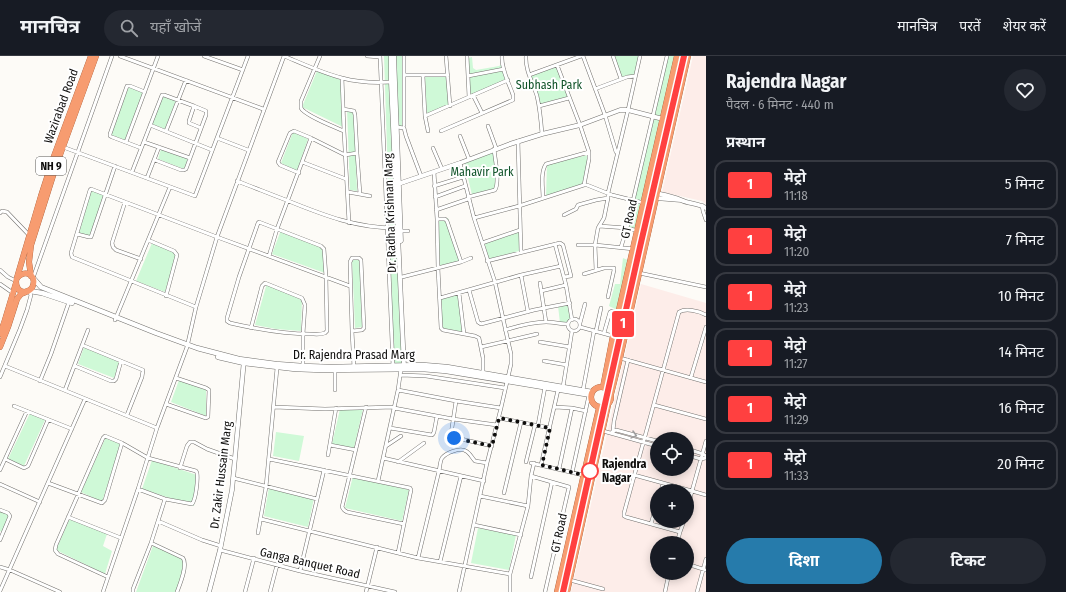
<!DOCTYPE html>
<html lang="hi">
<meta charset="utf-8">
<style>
:root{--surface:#171b24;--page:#242831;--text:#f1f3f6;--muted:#9ea1a6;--line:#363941;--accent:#267bab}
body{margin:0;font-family:"Fira Sans Condensed","Noto Sans Devanagari",sans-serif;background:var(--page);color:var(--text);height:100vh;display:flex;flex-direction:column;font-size:15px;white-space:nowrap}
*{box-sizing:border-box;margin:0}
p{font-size:13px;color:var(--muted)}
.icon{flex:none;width:22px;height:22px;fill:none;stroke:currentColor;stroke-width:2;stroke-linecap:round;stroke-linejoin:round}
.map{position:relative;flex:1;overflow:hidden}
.details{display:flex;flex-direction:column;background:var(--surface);width:360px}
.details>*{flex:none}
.badge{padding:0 8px;border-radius:3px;font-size:14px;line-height:26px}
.controls{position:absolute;left:650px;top:376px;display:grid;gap:8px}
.controls a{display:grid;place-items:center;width:44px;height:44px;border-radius:50%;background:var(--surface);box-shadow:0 2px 10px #0003;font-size:20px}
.you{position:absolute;width:20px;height:20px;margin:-10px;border:3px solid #fff;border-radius:50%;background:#1a73e8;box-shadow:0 0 0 6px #1a73e833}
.map>.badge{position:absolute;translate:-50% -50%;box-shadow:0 0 0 2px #fff}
h2{padding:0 20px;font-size:15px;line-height:36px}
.round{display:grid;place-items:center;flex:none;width:42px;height:42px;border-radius:21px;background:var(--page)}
.overview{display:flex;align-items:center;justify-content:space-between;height:68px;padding:0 20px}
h1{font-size:19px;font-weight:700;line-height:30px}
.primary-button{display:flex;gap:8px;margin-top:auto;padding:8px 20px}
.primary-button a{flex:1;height:46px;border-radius:24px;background:var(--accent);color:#fff;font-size:16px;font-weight:700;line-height:46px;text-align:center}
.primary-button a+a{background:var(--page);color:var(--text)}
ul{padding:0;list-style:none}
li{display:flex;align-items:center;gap:12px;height:50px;margin:0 8px 6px;padding:0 12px;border:2px solid var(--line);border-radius:12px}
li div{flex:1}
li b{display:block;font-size:15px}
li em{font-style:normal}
li .badge{min-width:44px;font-weight:700;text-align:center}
header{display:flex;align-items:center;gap:24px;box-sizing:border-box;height:56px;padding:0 20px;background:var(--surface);border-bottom:1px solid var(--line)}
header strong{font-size:19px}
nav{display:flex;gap:22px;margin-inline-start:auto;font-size:14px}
.search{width:280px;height:36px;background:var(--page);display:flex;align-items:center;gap:10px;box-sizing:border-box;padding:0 14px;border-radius:22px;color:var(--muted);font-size:15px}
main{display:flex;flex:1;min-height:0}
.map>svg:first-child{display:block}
</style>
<header>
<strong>मानचित्र</strong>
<div class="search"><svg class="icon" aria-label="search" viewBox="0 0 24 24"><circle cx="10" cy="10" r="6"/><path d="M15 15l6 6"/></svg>यहाँ खोजें</div>
<nav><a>मानचित्र</a><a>परतें</a><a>शेयर करें</a></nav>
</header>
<main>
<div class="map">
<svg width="706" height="536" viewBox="0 0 706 536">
<rect width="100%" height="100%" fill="#fdfbf7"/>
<path fill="#fdede9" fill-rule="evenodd" d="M693 0H706V148L702 145 662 136Z
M641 228 706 247V536H571ZM657 383H687V413H657ZM657 435H687V465H657ZM657 487H687V517H657Z"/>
<path fill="#cff9d7" d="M384 0H392L405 308 394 307Z
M396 0H403L404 70H398Z
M613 0H639L635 19 622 21Z
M667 0H677L638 174 628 172Z
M472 1 473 12 476 14 499 10 502 8 507 23 470 40 468 2Z
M558 10 570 40 540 50 530 19Z
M317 15 341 24 343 71 302 51Z
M448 17 450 50 427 60 425 18Z
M129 30 143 36 125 84 111 79Z
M163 39 176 44 165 73 152 68Z
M347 53 354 54 357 135 350 134Z
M293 76 308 83 297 115 281 107Z
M161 93 188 103 184 113 158 103Z
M496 96 497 133 472 139 464 105Z
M589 99 582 128 546 141 547 107Z
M92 132 104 137 90 181 79 177Z
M448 162 461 206 438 212 437 163Z
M281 174 323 191 325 217 272 198Z
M519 174V195L489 203 484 185Z
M152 187 177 197 165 236 136 225Z
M623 202 630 205 619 255 609 250 615 228H620Z
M352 203H360L362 271 355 272Z
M267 227 302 242 301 275 276 273 255 269Z
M458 237 463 276 442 272 441 242Z
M570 247 573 263 569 269 560 267 558 250Z
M84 291 120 305 114 322 78 308Z
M179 324 206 334V360L171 346Z
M340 353H363L354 392 332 388Z
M30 357 45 364 24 410 8 403Z
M276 376 304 380 299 405 273 400Z
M106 381 121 387 102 446 81 436Z
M152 404 197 419 194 450 142 433Z
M353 420 409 434 402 465 345 452Z
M269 431 314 442 308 471 264 460Z
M0 455 10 459 2 476 0 475Z
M70 462 107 478 103 490 112 495 105 518 56 494Z
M478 472 516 479 509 514 471 507Z
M154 487 186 504 176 536H136Z"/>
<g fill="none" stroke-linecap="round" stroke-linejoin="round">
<g stroke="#73716e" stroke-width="4">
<path id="minor" d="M120 0 263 53
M204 0 243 14
M284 0C303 8 322 17 342 22 357 26 375 27 391 26
M320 0 301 45C301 47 301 50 301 52 305 60 335 71 344 75
M367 0 380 1
M380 0 393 310
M446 0 450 50
M467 0 469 41
M526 0C525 14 533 27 537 40 540 53 541 65 542 78
M583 0 605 59 616 96
M613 0 621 23
M557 9 580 69 589 96V103L584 129
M404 19H448
M529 19 581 0
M423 20 425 60 428 75
M468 20 504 13
M342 22 344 75 349 167
M595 33 627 21 635 20
M473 39 482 57
M194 50 189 65V67L201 72
M539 50 569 42
M343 53 354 55 355 59 357 97 360 138
M425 60 508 24
M150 69 212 94
M404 69V0
M488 70 496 92
M397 71 404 72 406 80 421 120
M166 75 186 24
M441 75 513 44V39C509 27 501 13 502 0
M460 80 469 103
M217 82 248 94
M518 85 521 196
M126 86 158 0
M144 86 190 102
M63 91 195 140 248 0
M141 92 112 81 110 80V78L127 30H130L145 36
M433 92 442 113
M302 106 346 123
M132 116 162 39H164L194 50 206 55V59L186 113 184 114H181L155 104
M434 116 437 163 438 212 441 272 443 274 475 280 479 282 483 302V317
M299 117 280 109 278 106 290 77 294 75 311 82 345 99 357 97
M147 122 159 91
M237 125C253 131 270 138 286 144 323 159 358 173 399 172
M434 130 463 121
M348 136 370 140
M435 141 465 130
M468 141 495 134C500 126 495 103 494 93
M543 142C543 132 540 117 546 108L589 96
M125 146 112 187 113 191 116 194 141 203
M702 149 703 155 706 164
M436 154 468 143
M0 157 2 155 7 156 29 179
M564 159 576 153 578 149 596 144 608 142
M474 162 519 150 584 129H587L612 139 644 147
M437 163H445L447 165 461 206
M259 166 321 190 324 193 326 221 327 275 325 277C320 279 315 278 310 278 283 278 256 273 230 267L227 265V262L239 221 258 167Z
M599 170 627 172 638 175
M401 175H408
M77 178 89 181H91L115 110
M148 184 174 195 177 199 166 240
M482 187 520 174
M555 188 566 229 572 264
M578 189H595L634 193
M621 191 627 172 633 145 667 0
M269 200 277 173 311 82
M487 205 560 187 563 189 571 220 564 221
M0 214 8 221 16 225
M596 214 595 189 598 172 604 162 608 142V137L628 54 640 0
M639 217 706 231
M584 218 604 212H614V214L608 241
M521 219 528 256
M402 221 461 206 471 202
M33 222 112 0
M540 227 546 266
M0 228 13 237
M469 234 478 266 481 268 534 254 570 247
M541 235 566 229
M459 237 464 278
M440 242 521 219 561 210
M196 251 72 201 71 197 90 134 91 133 217 181 350 230
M568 269a6 6 0 1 1 12 0a6 6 0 1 1-12 0Z
M115 264 170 131
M580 267 585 248
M580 271 613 280
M251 272 262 230 265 227 302 242 305 249 303 278V312
M505 274C518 270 532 266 546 266 553 266 561 268 568 268
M352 275 362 274 364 272 361 204 359 202H352L350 206 352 275 354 312
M596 275 601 252
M604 277 610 256 612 255 618 256
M540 286 570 291
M82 289 138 312 143 314 142 321 127 359
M481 291 537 278
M620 302 706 326
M544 305 567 309
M5 310 157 372
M75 310 111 325H114L116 323 121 305
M335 314V334
M401 319 426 320 505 332
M0 321 20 273 27 254 31 239 29 235
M691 321 706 271
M40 325 51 298 69 246
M563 331 572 275
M65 334 88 274
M398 334 456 345 501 352
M583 334 594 275
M456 345 451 378 452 381 492 390
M166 348 206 362 208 361 209 334 206 332 176 322
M654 349 706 363
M14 350 72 373
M274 351 325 353 394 351
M366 351 342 451 344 454 347 456 404 468
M555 351 572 352
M394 352 453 363 497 369
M499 362 550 372
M538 369 545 331
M390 372 432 379 433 378 434 376 437 360
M603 375 657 390
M613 375 614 365 628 304
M612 376 616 374 657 385
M706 385 692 435 706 439
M330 389 356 394
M386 390 401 380
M687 393 703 398 706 400
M328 399 336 352
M687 399 701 403 706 402
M383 402 484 425
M5 403 24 412 28 410 48 364
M269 403 410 432 411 434 398 497
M398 406 424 387
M526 406 535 369
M531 407 583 419
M541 409 558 334
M180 412 187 390 190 386H194L207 393 235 403
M559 413 572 352 586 355
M0 414 27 355
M572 417 589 339
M634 419 692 435 687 453
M531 420 569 431 545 536
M233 422 317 443
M378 425 398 334 401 313
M48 427 102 447 105 444 122 387
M0 428 40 446
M661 435 663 427
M504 437 521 366
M480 440 528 450
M0 454 8 457 10 460 0 484
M68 461 121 482
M261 463 418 502 510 518
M158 465 202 484 221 490
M651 468 657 447
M474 469 521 479
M680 476 684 465
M258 477 266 431 277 312
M151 487 183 502C188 509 180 528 177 536
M677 487 680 476 626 461 624 460V457L679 256C686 252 699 255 706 259
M220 494 300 515 395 536
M418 502 439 415C440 411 440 405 442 402 446 397 460 391 466 395 470 397 472 402 475 405L487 407
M440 506 461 420
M687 508 706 514
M0 511 10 514 60 536
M300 515 324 414
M108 521 58 498 55 494 56 489 103 382 105 380 122 387 148 402 196 415 197 417C198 424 196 443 192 448L165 443 138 433
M531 521 552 426
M570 524 603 533
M0 535 85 343
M103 536 138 433 157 372 187 291 196 251 217 181 284 0
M133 536V533L151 487 165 443
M245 536 254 502
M270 536 277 509
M366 536 377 491
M459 536 487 407 501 352 511 308V298L508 285 495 226 474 162 460 107
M510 536V518L528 450 531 420 534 407
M665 536 669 517
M697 536 706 503"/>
</g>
<g stroke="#73716e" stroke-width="5">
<path id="tertiary" d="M391 0V26L404 311
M394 0 401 185
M398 128 460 107 510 88 542 78 580 69 620 54H628L663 63
M647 135C658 138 670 139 681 144 689 148 698 147 706 152
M646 139 656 142 681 144
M209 536 220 494 232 434 244 304"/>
</g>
<g stroke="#73716e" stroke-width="5.5">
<path id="secondary" d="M34 223 41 231 156 277 197 292 239 303 276 308 303 310 331 311 423 309 447 311 592 336
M30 235 42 237 72 247
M218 301 244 307 295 313 321 314 422 313 446 315 591 339"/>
</g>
<g stroke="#a45a36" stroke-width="6">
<path id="trunk" d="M31 220 29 206 31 189 57 107 96 0
M17 222C26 212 38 220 32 232 24 240 16 235 16 225L41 140 53 103 91 0
M0 278 4 267 16 227
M0 291 8 271 17 243 21 238 26 236
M591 341a10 10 0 1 1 20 0a10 10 0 1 1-20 0Z
M603 331 613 280 677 0
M611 338 620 302 688 0
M557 536 599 352
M567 536 608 349"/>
</g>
<use href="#minor" stroke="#fff" stroke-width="3"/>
<use href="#tertiary" stroke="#fff" stroke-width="4"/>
<use href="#secondary" stroke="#fff" stroke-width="4.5"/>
<use href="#trunk" stroke="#f79c70" stroke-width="5.5"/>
<g stroke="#42403f" stroke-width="2.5">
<path id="rail" d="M563 536 634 220 684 0"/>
</g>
<use href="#rail" stroke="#fff" stroke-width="1" stroke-dasharray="3" stroke-linecap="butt"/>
</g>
<defs><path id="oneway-chevron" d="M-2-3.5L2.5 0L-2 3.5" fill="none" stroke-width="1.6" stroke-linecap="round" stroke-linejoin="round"/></defs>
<use stroke="#9f9e9e" href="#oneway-chevron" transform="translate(634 379) rotate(15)"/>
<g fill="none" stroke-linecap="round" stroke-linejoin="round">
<g stroke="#fff" stroke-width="9">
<path id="line" d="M563 536 640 191 684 0"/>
</g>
<use href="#line" stroke="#ff4040" stroke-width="6"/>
<path stroke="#0e0d0c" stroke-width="4" stroke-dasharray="0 7.2" d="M454 382 492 390 499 362 550 372 542 409 583 419 590 415"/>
</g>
<circle fill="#fff" stroke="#ff4040" stroke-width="2" cx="590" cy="415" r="8"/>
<g text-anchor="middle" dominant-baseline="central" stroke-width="4" stroke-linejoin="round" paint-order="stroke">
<rect fill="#fff" stroke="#565655" stroke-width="1" x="36" y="101" width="30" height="18" rx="3"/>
<g font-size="11" font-weight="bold" fill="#0e0d0c">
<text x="51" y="110">NH 9</text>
</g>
<g font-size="12" fill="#105329" stroke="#fff">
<text x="549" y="29">Subhash Park</text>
<text x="482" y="116">Mahavir Park</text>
</g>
<g font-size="12" fill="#0e0d0c" stroke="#fff">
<text transform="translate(61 50) rotate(-70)">Wazirabad Road</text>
<text transform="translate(390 157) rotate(-92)">Dr. Radha Krishnan Marg</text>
<text transform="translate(629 163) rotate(-78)">GT Road</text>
<text x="354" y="299">Dr. Rajendra Prasad Marg</text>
<text transform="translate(221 419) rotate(-83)">Dr. Zakir Hussain Marg</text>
<text transform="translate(559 477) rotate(-78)">GT Road</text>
<text transform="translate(310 507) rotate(13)">Ganga Banquet Road</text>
</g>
<g font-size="12" font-weight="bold" fill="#0e0d0c" stroke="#fff" text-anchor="start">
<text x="602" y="408">Rajendra<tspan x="602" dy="14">Nagar</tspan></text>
</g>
</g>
</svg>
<div class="controls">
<a><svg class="icon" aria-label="locate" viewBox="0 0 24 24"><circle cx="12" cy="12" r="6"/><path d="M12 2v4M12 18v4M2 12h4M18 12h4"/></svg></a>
<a>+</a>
<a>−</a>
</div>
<div class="you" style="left:454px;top:382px"></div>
<b class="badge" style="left:623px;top:268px;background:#ff4040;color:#fff">1</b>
</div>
<section class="details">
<div class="overview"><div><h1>Rajendra Nagar</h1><p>पैदल · 6 मिनट · 440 m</p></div><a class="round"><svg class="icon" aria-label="heart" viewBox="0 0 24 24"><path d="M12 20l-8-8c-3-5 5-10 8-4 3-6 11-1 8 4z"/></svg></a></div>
<h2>प्रस्थान</h2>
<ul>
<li><span class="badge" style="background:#ff4040;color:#fff">1</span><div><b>मेट्रो</b><p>11:18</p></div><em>5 मिनट</em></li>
<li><span class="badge" style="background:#ff4040;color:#fff">1</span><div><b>मेट्रो</b><p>11:20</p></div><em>7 मिनट</em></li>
<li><span class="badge" style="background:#ff4040;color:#fff">1</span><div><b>मेट्रो</b><p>11:23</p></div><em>10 मिनट</em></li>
<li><span class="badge" style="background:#ff4040;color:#fff">1</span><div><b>मेट्रो</b><p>11:27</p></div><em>14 मिनट</em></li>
<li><span class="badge" style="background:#ff4040;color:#fff">1</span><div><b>मेट्रो</b><p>11:29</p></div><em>16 मिनट</em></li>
<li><span class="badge" style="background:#ff4040;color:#fff">1</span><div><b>मेट्रो</b><p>11:33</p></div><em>20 मिनट</em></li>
</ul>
<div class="primary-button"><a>दिशा</a><a>टिकट</a></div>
</section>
</main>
